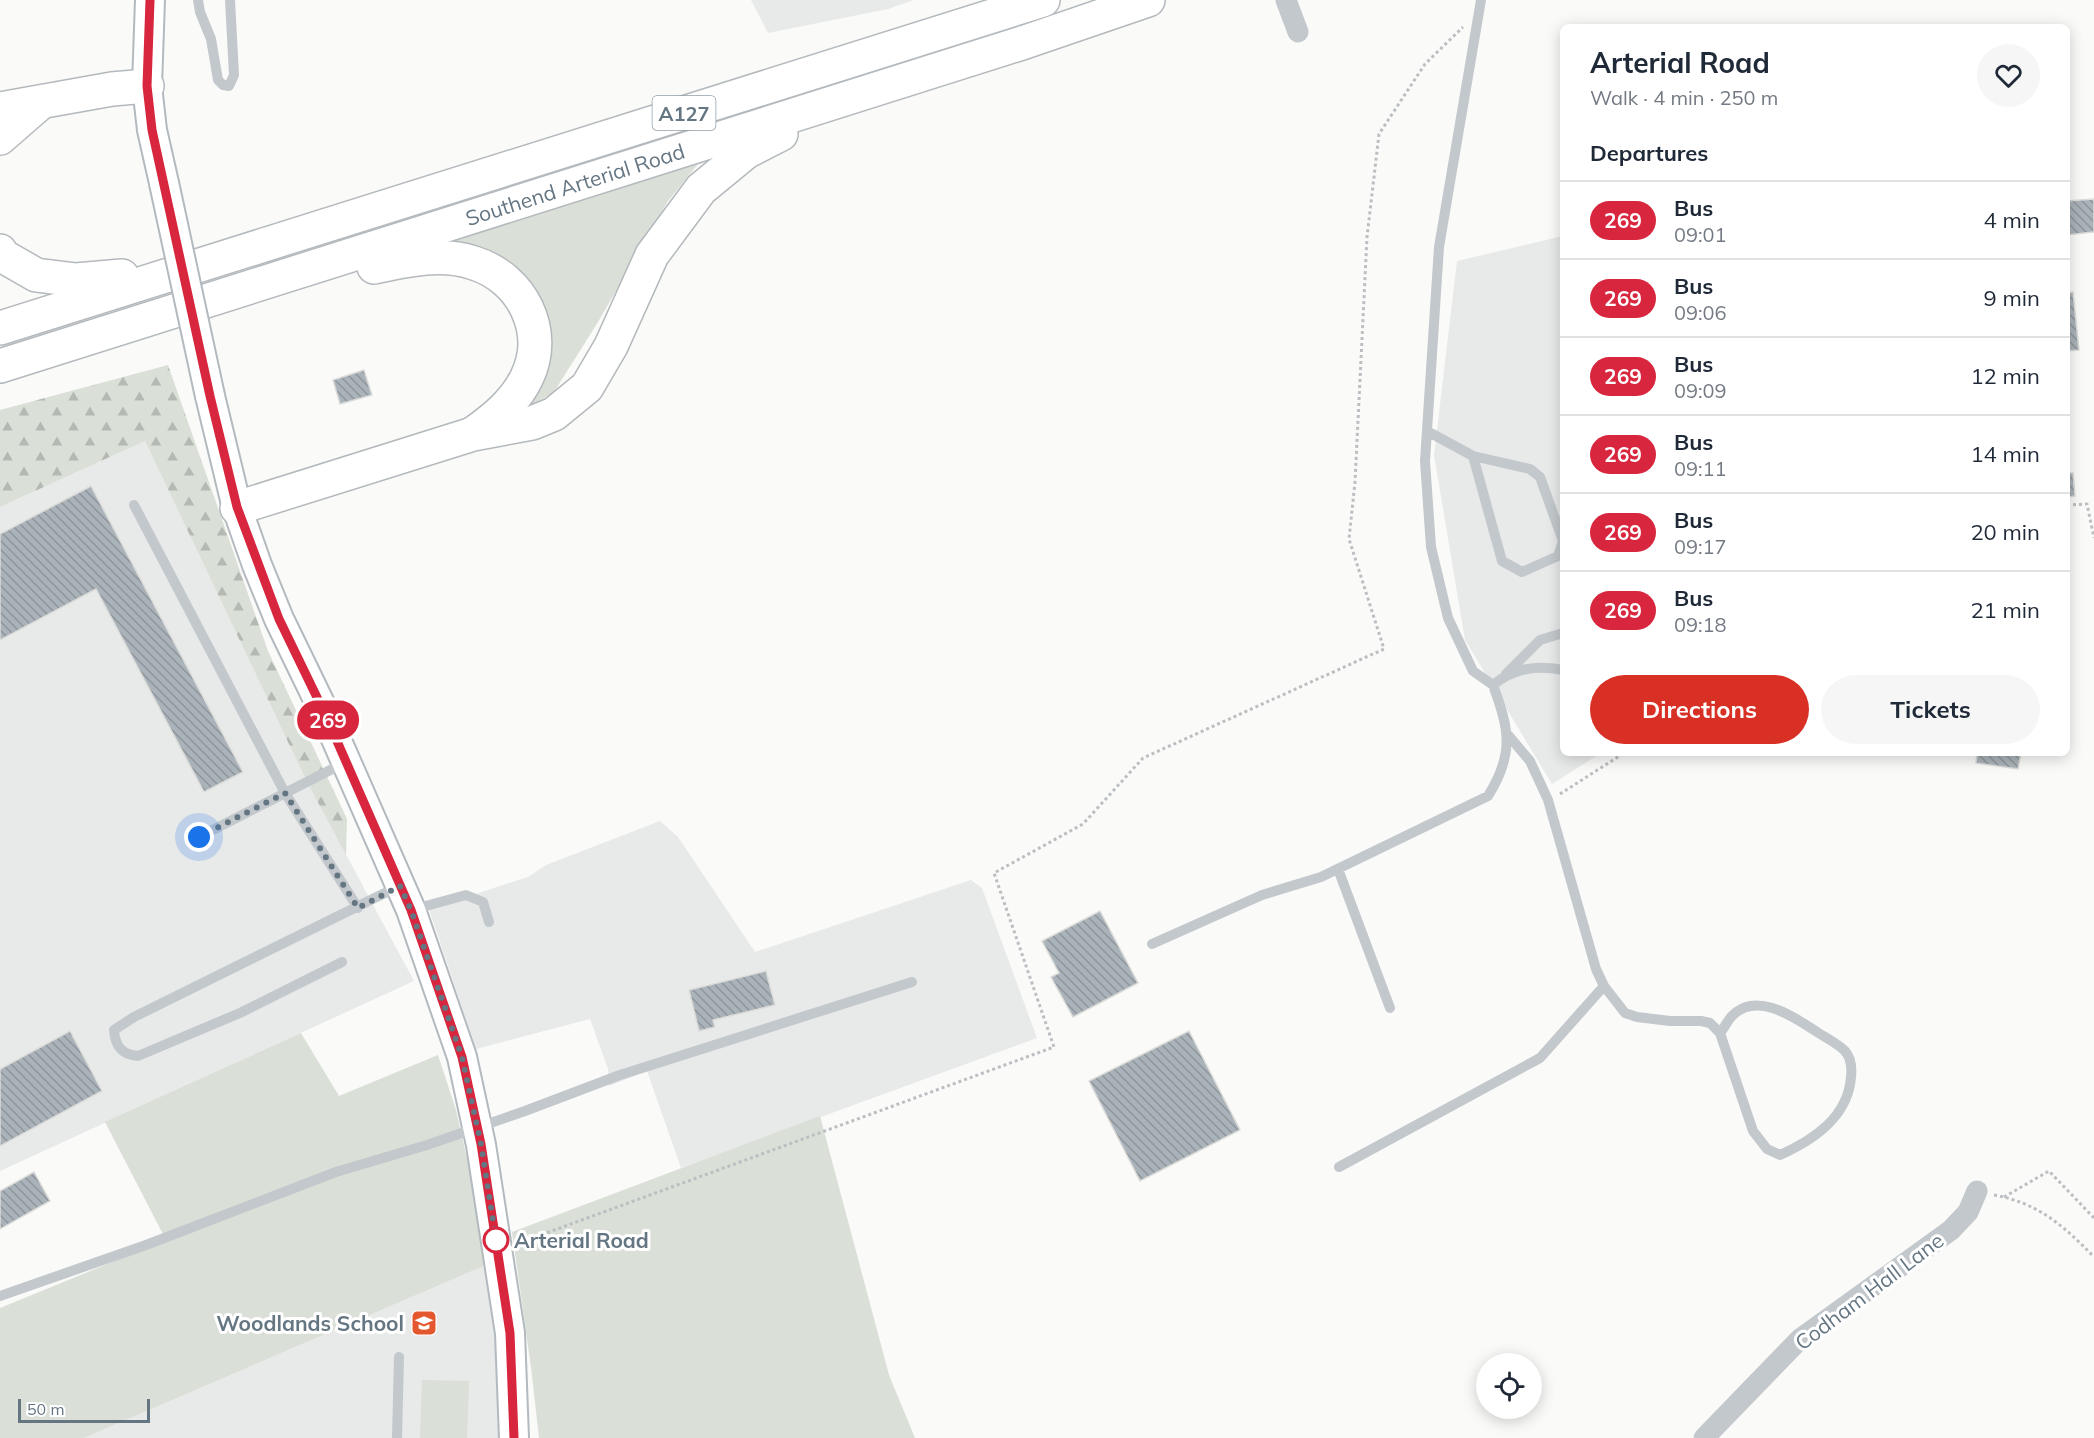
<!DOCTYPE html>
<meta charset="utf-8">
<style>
:root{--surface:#fff;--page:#f6f6f7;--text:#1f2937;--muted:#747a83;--line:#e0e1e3;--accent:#d93025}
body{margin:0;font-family:Mulish,sans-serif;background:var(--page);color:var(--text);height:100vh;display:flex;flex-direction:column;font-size:22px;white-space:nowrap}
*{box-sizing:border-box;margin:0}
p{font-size:20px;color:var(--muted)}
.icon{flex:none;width:33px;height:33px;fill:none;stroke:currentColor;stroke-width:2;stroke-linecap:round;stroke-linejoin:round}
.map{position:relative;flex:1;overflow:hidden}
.side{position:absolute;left:1560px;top:24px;width:510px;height:732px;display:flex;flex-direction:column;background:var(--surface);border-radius:9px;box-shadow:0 3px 15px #0003}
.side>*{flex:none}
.badge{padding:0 12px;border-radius:20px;font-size:21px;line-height:39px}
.tools{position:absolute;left:1476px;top:1353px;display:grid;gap:12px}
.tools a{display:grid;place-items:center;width:66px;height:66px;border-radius:50%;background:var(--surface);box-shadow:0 3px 15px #0003;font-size:30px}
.scale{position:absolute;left:18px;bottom:15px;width:132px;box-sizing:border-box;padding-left:6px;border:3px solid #657683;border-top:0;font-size:16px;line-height:21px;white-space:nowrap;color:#657683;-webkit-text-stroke:4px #fff;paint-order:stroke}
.you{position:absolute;width:30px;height:30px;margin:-15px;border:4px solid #fff;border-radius:50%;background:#1a73e8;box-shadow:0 0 0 9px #1a73e833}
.map>.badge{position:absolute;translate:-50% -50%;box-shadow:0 0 0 3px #fff}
h2{padding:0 30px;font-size:22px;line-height:54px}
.round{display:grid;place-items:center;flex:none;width:63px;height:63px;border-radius:32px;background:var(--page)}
.headline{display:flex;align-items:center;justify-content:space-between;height:102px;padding:0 30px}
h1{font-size:28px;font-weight:700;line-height:45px}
.primary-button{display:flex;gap:12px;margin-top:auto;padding:12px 30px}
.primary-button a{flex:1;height:69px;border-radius:36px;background:var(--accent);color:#fff;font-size:24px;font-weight:700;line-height:69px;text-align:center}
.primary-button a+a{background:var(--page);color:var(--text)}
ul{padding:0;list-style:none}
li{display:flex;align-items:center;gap:18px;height:78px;padding:0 30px;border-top:2px solid var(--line)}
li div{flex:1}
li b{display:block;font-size:22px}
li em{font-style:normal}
li .badge{min-width:66px;font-weight:700;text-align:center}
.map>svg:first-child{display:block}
</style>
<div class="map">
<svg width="2094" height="1438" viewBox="0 0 2094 1438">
<defs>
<pattern id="forest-firs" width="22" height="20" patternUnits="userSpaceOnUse" patternTransform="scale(1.5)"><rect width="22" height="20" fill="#dadfd7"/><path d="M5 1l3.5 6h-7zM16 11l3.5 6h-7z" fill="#b4b9b4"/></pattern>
<pattern id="building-back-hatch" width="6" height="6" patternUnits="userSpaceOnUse" patternTransform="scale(1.5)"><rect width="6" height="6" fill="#aab3b9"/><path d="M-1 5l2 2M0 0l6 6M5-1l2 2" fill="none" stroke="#8e969c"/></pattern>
</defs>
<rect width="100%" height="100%" fill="#fafaf8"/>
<path fill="#e8e9e9" d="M751 0H914L888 9 768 33Z
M1563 236V753H1601L1552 784 1465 640 1434 455 1457 261Z
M145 441 307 782 414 981 0 1171V507Z
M660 821 678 837 755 952 971 880 982 888 1037 1038 681 1168 647 1071 609 1086 608 1069 590 1019 476 1049 429 909 528 877 546 865Z
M486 1265 506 1380 507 1438H84Z"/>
<path fill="#dadfd7" d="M698 164 668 201 598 322 554 392 518 413 550 349 540 299 497 255 434 240Z
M301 1033 339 1096 438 1055 456 1110 476 1198 486 1265 84 1438H0V1308L166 1240 105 1122Z
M820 1116 889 1375 915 1438H539L531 1367 512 1232Z
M422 1380 469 1381 467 1438H420Z"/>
<path fill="url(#forest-firs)" d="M168 365 268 651 347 819 346 855 307 782 145 441 0 507V410Z"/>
<path fill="url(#building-back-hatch)" stroke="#dcdcda" stroke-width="1.5" d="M2094 199V232L2067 235V201Z
M2073 292 2079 350 2067 351V293Z
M364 370 372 395 340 404 333 380Z
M2067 473H2073L2075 496 2067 497Z
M91 486 243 772 204 792 96 589 0 640V534Z
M1977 753H2021L2018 769 1976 763Z
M1100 911 1138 983 1073 1017 1051 977 1059 973 1042 941Z
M766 971 775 1005 713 1020 715 1027 699 1031 689 990Z
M70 1031 102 1091 0 1146V1069Z
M1189 1031 1240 1130 1140 1181 1089 1081Z
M34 1172 50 1201 0 1229V1191Z"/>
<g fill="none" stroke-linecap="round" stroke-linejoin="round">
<g stroke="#b3babf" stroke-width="32">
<path id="secondary" d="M150 0 147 86 152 130 164 183
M210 396 237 508 257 565 279 619 326 716 411 910 462 1057 481 1145 510 1333 514 1438"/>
</g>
<g stroke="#b4b9bd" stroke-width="36">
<g id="trunk">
<path d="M0 109 112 89 147 86"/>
<path d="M0 138 39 104"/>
<path d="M0 251 3 256 36 275 76 280 122 276"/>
<path d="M374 267C407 260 441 252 474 263 522 278 549 331 527 377 516 401 495 418 474 433"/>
<path d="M0 328 1043 0"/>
<path id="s1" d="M0 366 1025 42 1148 0"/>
<path d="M237 508 473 434 532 423 554 414 587 387 611 346 652 255 701 189 746 152 781 134"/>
</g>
</g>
<path stroke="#bbbfc2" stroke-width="3" stroke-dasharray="3 3" stroke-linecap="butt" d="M2067 505 2087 504 2094 538
M1560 794 1624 753
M1994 1195C2038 1203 2063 1225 2094 1257
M2004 1197 2049 1171 2094 1218
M519 1243 1054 1047 994 873 1083 824 1143 758 1384 649 1349 539 1355 482 1367 237 1379 134 1425 64 1463 27"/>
<path stroke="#c3c8cc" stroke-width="10" d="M198 0 200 12 211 39 218 80 223 85 229 86 234 75 230 0
M1481 0 1439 247 1425 461 1431 547 1448 618 1473 671 1493 685C1514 668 1536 665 1563 670
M1427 431 1473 456 1530 469 1540 477 1563 541 1558 556 1522 572 1502 561 1473 456
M134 505 285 793 358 908
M1506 674 1540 640 1563 633
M1508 735 1530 761 1548 800 1596 969 1604 986 1625 1013 1637 1017 1670 1021H1701L1710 1023 1720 1033 1753 1131 1767 1149 1780 1155C1814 1140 1848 1117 1851 1077 1852 1068 1851 1058 1845 1051 1836 1042 1824 1037 1814 1030 1791 1015 1755 991 1731 1017 1727 1022 1724 1028 1720 1033
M199 837 346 762
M1338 869 1390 1008
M411 910 466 895 483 902 489 922
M1152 944 1262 895 1321 877 1488 796C1515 753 1509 729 1493 685
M342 962 240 1013 138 1056C122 1055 115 1046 114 1030L134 1017 399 886
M1339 1167 1540 1058 1604 986
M0 1296 146 1245 336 1172 427 1145 525 1111 620 1075 912 982
M397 1438 399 1357"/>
<path stroke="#c3c8cc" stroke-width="21" d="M1286 0 1298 32
M1704 1438 1800 1339 1951 1230 1968 1212 1977 1191"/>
<use href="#secondary" stroke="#fff" stroke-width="28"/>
<use href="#trunk" stroke="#fff" stroke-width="33"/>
<g stroke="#b3babf" stroke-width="32" stroke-linecap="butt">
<path id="secondary-bridge" d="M164 183 210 396"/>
</g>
<use href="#secondary-bridge" stroke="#fff" stroke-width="28"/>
</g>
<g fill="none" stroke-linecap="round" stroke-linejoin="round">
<g stroke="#fff" stroke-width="14">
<path id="line" d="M150 0 147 86 152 130 210 396 237 507 279 619 326 716 411 910 462 1057 481 1144 510 1333 514 1438"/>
</g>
<use href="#line" stroke="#d7263d" stroke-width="9"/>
<path stroke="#657683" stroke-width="6" stroke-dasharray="0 10.8" d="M199 837 285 793 358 908 400 886 411 910 462 1057 481 1144 496 1240"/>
</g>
<defs>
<g id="school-square" transform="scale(1.35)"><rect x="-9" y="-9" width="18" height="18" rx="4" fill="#e4572e" stroke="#fff"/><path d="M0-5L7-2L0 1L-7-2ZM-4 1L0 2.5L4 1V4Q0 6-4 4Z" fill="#fff"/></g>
</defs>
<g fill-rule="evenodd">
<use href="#school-square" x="424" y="1323"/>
</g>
<circle fill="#fff" stroke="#d7263d" stroke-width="3" cx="496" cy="1240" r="12"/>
<g text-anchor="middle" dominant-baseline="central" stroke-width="6" stroke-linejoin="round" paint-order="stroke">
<rect fill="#fff" stroke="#939fa8" stroke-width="1.5" x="652.5" y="96" width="63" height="34" rx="4.5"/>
<g font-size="20" font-weight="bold" fill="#657683">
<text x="684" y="113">A127</text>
</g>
<g font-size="21" fill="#657683" stroke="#fff">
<text stroke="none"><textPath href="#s1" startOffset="603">Southend Arterial Road</textPath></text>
<text transform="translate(1869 1291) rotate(-37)">Codham Hall Lane</text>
</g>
<g font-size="21" font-weight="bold" fill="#657683" stroke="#fff" text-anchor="start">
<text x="514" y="1240">Arterial Road</text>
</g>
<g font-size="21" font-weight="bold" fill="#657683" stroke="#fff" text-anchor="end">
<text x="404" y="1323">Woodlands School</text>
</g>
</g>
</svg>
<div class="tools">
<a><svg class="icon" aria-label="locate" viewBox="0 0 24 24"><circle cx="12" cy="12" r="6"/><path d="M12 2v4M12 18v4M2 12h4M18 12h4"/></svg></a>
</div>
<div class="scale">50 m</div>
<div class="you" style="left:199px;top:837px"></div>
<b class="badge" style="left:328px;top:720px;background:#d7263d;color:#fff">269</b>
<section class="side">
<div class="headline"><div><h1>Arterial Road</h1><p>Walk · 4 min · 250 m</p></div><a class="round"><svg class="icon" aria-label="heart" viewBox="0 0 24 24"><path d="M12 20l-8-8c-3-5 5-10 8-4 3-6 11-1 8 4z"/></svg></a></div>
<h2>Departures</h2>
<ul>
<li><span class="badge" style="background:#d7263d;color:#fff">269</span><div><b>Bus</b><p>09:01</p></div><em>4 min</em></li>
<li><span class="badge" style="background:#d7263d;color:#fff">269</span><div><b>Bus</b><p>09:06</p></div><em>9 min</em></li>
<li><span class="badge" style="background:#d7263d;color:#fff">269</span><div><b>Bus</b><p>09:09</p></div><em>12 min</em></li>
<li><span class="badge" style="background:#d7263d;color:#fff">269</span><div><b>Bus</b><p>09:11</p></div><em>14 min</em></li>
<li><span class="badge" style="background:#d7263d;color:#fff">269</span><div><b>Bus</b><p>09:17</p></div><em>20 min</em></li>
<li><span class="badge" style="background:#d7263d;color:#fff">269</span><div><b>Bus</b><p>09:18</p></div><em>21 min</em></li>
</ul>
<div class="primary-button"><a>Directions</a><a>Tickets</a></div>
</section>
</div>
